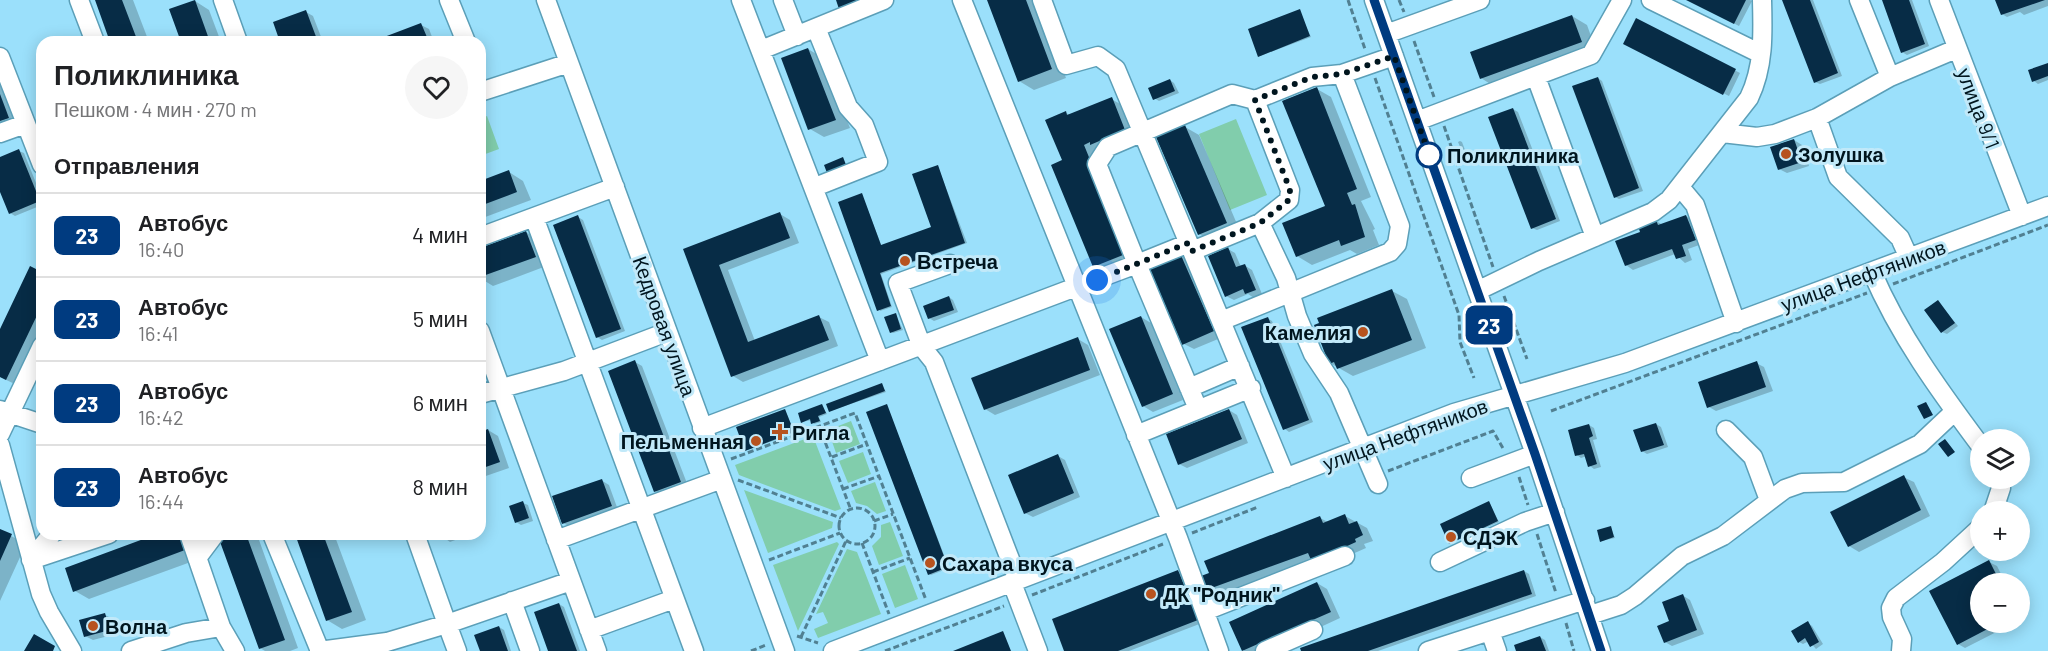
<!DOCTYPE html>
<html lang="ru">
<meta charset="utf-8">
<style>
:root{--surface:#fff;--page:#f6f6f6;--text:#202124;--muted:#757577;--line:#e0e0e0}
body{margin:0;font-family:Barlow,sans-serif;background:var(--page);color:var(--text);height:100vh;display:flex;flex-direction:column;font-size:22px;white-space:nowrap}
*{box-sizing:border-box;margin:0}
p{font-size:20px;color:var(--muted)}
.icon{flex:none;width:33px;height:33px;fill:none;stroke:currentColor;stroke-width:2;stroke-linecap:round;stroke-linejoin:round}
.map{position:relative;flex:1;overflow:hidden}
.drawer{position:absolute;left:36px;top:36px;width:450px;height:504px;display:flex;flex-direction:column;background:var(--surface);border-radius:18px;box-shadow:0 3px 15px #0003}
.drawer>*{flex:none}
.badge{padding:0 12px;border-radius:9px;font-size:21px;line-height:39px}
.buttons{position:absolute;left:1970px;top:429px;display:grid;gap:12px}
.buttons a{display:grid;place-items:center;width:60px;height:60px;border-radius:50%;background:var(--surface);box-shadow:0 3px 15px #0003;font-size:30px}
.you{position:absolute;width:30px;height:30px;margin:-15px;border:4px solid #fff;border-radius:50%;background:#1a73e8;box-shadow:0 0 0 9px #1a73e833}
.map>.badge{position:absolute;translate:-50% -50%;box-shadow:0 0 0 3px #fff}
h2{padding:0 18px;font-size:22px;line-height:54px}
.round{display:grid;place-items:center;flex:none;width:63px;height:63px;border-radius:32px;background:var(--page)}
.headline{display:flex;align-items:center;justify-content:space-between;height:102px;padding:0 18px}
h1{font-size:28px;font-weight:800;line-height:45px}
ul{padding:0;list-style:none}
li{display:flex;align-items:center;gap:18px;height:84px;padding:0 18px;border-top:2px solid var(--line)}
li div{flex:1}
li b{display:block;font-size:22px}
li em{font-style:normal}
li .badge{min-width:66px;font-weight:700;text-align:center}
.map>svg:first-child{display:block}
</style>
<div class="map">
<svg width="2048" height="651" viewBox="0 0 2048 651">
<rect width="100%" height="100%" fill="#9be0fb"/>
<path fill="#81cdac" d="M487 116 499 149 480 156V119Z
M1236 119 1267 195 1230 210 1199 134Z
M851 421 860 444 836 453 828 430Z
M813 436 841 509 835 511 739 475 735 465Z
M863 452 871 474 848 483 839 461Z
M875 482 886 511 877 514 867 506 856 503 851 491Z
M744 490 833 522 832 528 768 553Z
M890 522 903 556 879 565 872 546 881 537V525Z
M837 542 839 544 798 631 773 565Z
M847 549 857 552 881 614 818 638 814 629 828 623 823 612 816 614Z
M905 565 918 599 895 608 882 574Z"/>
<path fill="#0003" d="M97 0H133L149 42H112Z
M988 0H1037L1066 78 1034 90 1019 81Z
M1688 0H1750L1752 1 1739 26Z
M1784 0H1813L1842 76 1820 84 1815 82Z
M1884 0H1912L1929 46 1907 55 1902 52Z
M1997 0H2048V6L2024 15 2020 12 2007 17 2002 14Z
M195 1 209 10 221 42H183Z
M1299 11 1311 37 1260 56Z
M306 12 313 16 323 42H282Z
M1572 16 1587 25 1596 50 1495 87 1481 78Z
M1637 20 1740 73 1729 96 1625 44Z
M421 25 429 29 434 42H375Z
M808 49 823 58 850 128 824 137 810 129Z
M2048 64V80L2038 84 2034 81Z
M0 74 18 123 0 130Z
M1598 78 1602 81 1643 191 1619 199 1615 197Z
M1170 80 1174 83 1179 93 1159 101 1154 98Z
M1317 89 1331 97 1371 197 1361 201 1375 229 1373 230 1379 245 1357 254 1350 250 1312 265 1297 256 1327 206Z
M1111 99 1126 107 1139 139 1097 153 1141 261 1108 274 1094 266 1064 161 1066 113 1070 115Z
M1513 109 1518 112 1560 221 1537 230 1532 228Z
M1185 127 1199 135 1240 231 1213 242 1199 234Z
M1794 140 1802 145 1809 166 1787 173 1779 169Z
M1460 141 1462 142 1465 150 1461 149 1458 142Z
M19 151 24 153 42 198V205L15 216 10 213 0 188V158Z
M938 167 967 243 881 274 892 307 880 311 862 195 882 247 933 228Z
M509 172 523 181 531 200 480 219V183Z
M780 214 790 220 799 243 728 270 755 341 819 317 829 322 838 346 743 382 733 376 685 250Z
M1686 216 1694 221 1702 244 1688 249 1692 260 1685 263 1675 254 1633 270 1626 265 1642 233 1656 221 1663 225Z
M578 217 583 220 625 331 602 340 597 337Z
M526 232 540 241 549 265 493 286 480 278V249Z
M1228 249 1235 253 1241 267 1244 265 1252 270 1262 294 1254 298 1248 294 1234 300 1226 296Z
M1180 255 1190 261 1223 337 1194 349 1184 344Z
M42 273V344L21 387 0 377V332Z
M1392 291 1407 299 1426 348 1353 376 1330 363Z
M949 297 953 300 958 312 934 321 929 318Z
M1938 302 1958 326 1947 334 1942 332Z
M896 315 903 330 893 333 891 332Z
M1141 317 1151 323 1183 400 1153 412 1143 406Z
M1267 318 1272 321 1313 422 1289 432 1285 429 1243 328Z
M1078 339 1088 345 1100 375 995 415 985 409Z
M635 362 642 366 688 486 662 495 655 491Z
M1756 363 1764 367 1773 391 1716 411 1709 407Z
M882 385 886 392 830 411Z
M822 406 827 414 819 417 821 422 814 424 812 420 802 422Z
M887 406 949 568 931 575 929 574Z
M785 410 795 433 747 450Z
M1229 410 1237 415 1248 443 1187 468 1179 464Z
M1656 424 1661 427 1668 447 1647 454 1642 451Z
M1589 425 1594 428 1597 439 1593 440 1601 467 1594 469 1590 466 1587 456 1581 458 1577 455Z
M488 430 498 436 509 468 480 478V433Z
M1058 456 1065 460 1080 497 1033 517 1025 513Z
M1903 477 1914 482 1930 516 1859 552 1849 546Z
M601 480 609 485 618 510 571 527 563 523Z
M1489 502 1499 522 1450 543Z
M523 503 528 505 533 521 521 525 516 522Z
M1345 516 1367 528 1373 541 1364 544 1366 548 1323 567 1312 560 1218 595 1208 589 1211 574 1320 518 1328 522Z
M1611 528 1615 538 1601 541Z
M0 530 26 544 0 601Z
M161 534H186L199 559 89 599 75 591Z
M238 534H249L259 540 298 648 290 651H265L260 648Z
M296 534H334L366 620 342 629 327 620Z
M374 534H387L379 537Z
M439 534H471L450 542Z
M1989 562 1997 566 2006 584H1980V622H2016L1965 648 1958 644 1931 591Z
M1524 571 1529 574 1536 596 1378 651H1302Z
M1178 572 1183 574 1202 623 1129 651H1066Z
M1317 583 1327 589 1340 618 1269 651H1244L1231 623Z
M1682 595 1690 600 1704 634 1672 646 1665 642Z
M559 604 564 607 580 651H550Z
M2019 610 2024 619 2019 621Z
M105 615 113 619 116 634 93 640 85 636Z
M1808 623 1812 626 1823 644 1816 649 1809 641 1803 644 1799 642Z
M499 627 504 630 511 651H481Z
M1540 637 1545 640 1549 651H1518Z"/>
<path fill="#072c46" d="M95 0H122L138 42H110Z
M195 0 210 42H181L169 9Z
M836 0H861L839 9Z
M987 0H1026L1052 69 1018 82Z
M1686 0H1746L1734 24Z
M1782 0H1810L1838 73 1814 83Z
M1882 0H1909L1925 44 1901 53Z
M1995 0H2045L2001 15Z
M1300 9 1310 36 1258 57 1248 29Z
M306 10 318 42H280L273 22Z
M1572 15 1582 42 1480 79 1470 52Z
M1636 18 1736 69 1723 95 1623 44Z
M421 23 429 42H371Z
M808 48 836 120 808 130 781 58Z
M2048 63V76L2032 82 2028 70Z
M1598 77 1639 188 1614 198 1572 86Z
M1170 79 1175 91 1153 100 1148 88Z
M1317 87 1357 189 1347 193 1352 205 1355 204 1365 237 1341 246 1339 240 1296 257 1282 223 1325 206 1282 101Z
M0 94 9 118 0 121Z
M1112 97 1125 130 1090 145V142L1084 145 1128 253 1093 267 1051 165 1062 160 1045 120 1066 111 1067 115Z
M1513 108 1556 219 1531 229 1488 117Z
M1185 125 1227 223 1198 235 1156 137Z
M1794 139 1802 162 1778 170 1770 147Z
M19 149 40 201 9 214 0 192V157Z
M843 157 848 170 829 178 824 165Z
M938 165 965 243 880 273 891 306 877 311 838 202 862 193 881 245 931 227 912 174Z
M509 170 517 192 480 206V181Z
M780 212 790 238 719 265 748 342 819 315 829 340 731 377 683 249Z
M578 215 621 329 596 338 553 225Z
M1686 215 1696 240 1682 245 1686 256 1676 259 1672 249 1625 266 1615 241 1640 232 1638 226 1656 220 1658 225Z
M526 231 536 257 480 277V248Z
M1228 247 1236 267 1245 264 1256 290 1245 294 1243 289 1225 297 1208 256Z
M1180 253 1214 331 1182 345 1149 267Z
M30 266 42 272V305L6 380 0 377V329Z
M1392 289 1412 340 1337 369 1334 362 1329 364 1314 325 1319 323 1317 318Z
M949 296 954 310 928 319 923 306Z
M1938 300 1955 323 1941 333 1924 310Z
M896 313 901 329 890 333 884 317Z
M1141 316 1173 394 1142 407 1109 329Z
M1268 317 1309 420 1283 430 1241 327Z
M1078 337 1090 370 984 410 971 378Z
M635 360 681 482 654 492 608 371Z
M1757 361 1766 387 1707 408 1698 382Z
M882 383 885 391 829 412 826 404Z
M1926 402 1933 415 1924 419 1917 406Z
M822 404 826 413 818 416 820 421 811 424 810 419 801 423 798 413Z
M887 404 948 567 928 575 866 412Z
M785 409 794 432 745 451 736 427Z
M1229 409 1242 439 1178 465 1166 434Z
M1656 423 1664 445 1641 452 1633 430Z
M1589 424 1593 436 1589 438 1597 464 1588 467 1584 454 1575 456 1568 430Z
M488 429 500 462 480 469V432Z
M1945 439 1955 452 1948 457 1938 444Z
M1058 454 1074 493 1024 514 1008 475Z
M1904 475 1921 510 1848 547 1830 512Z
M602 479 612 506 562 524 552 496Z
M523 501 529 518 515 523 509 506Z
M1489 501 1498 521 1449 544 1440 524Z
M1345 514 1349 524 1357 521 1363 535 1355 539 1356 542 1312 562 1308 553 1206 590 1201 576 1209 573 1204 561 1320 516 1323 523Z
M1611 526 1614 537 1600 542 1597 530Z
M0 529 12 534 0 561Z
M157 534H179L185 550 73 592 65 568Z
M234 534H246L285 640 259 649 219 539Z
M295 534H323L352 612 326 621Z
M1989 560 2001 584H1980V622H2001L1957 645 1929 591Z
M1178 570 1198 620 1118 651H1064L1052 619Z
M1524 570 1532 594 1368 651H1301L1300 648Z
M1317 582 1331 612 1242 651 1229 622Z
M1683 594 1697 630 1664 643 1657 626 1669 621 1662 602Z
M559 603 577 651H548L534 612Z
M105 613 110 630 84 637 79 620Z
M1808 621 1819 642 1810 647 1805 638 1798 643 1791 631Z
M499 626 508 651H480L474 635Z
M1003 631 1011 651H953Z
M34 634 55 646 53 651H24Z
M1540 636 1546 651H1516L1514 645Z"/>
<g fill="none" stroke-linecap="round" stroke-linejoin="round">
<g stroke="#5b9fb8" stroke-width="21">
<path id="minor" d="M79 0 95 42
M223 0 238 42
M449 0 466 42
M546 0 785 651
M741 0 880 361
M783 0 797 36
M962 0 1178 538 1219 651
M1042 0 1066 65 1098 56 1116 69 1192 251
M1374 0 1535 454 1601 651
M1651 0 1761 54
M1859 0 1890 77
M1939 0 2022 216
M1386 34 1480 0
M761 50 884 0
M0 57 42 165
M1536 77 1595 237
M480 92 569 63
M1817 118 1838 177 1900 238 1909 258
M1417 121 1591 55 1622 0
M0 133 25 124
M1722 133 1757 137 1775 134 1817 118 1890 77 1956 49
M815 187 878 162 864 125 848 107 816 28
M1680 187 1695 205 1736 323
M534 217 694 651
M1260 223 1192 251 1286 478
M480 237 615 187
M1189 243 1137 264 1097 164 1108 147 1232 94 1255 100
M950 264 898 283 922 347 934 362 1018 580
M1872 272C1899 335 1939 390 1980 445
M1477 291 1539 261 1653 212 1669 200 1749 98C1764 67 1763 34 1762 0
M1221 321 1390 252 1397 244 1400 226 1342 74
M480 331 597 651
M1189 388 1240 366
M480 394 564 371 667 332
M0 410 42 424
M702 428 1137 264 1198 409
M1726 430 1753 457 1769 500
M0 434 42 346
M1136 435 1251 388
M0 445 41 594 49 612 72 651
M1471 478 1535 454
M1378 484 1339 393 1313 354 1297 316 1286 278 1260 223 1289 200 1290 190 1255 100 1312 77 1342 74 1394 56
M1993 512 2001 488 2000 478
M189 534 221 627 235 651
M272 534 320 651
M556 540 722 479
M197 558 215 534
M31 560 109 534
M31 560 52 534
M1440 562 1525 522 1555 512
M1012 583 1038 651
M512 601 530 651
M1205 611 1345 556
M1590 615 1621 605 1635 596 1682 556 1723 536 1785 489 1802 483 1844 482 1920 444 1955 411
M589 630 674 599
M1490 631 1497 651
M131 651 186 633 221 627
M319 651 387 642 447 624 415 534
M457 651 447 624 571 581
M833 651 1454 413 1625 363 2048 206
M1265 651 1313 630
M1428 651 1585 600
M1901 651 1902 639 1892 617 1891 608 1896 598 1943 562 1980 528"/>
</g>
<path stroke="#518092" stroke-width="3" stroke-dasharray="6 3" stroke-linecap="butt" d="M1348 0 1365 49
M1399 0 1404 12
M1414 41 1434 97
M1375 78 1459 315 1460 342 1474 378
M1444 126 1493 267
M1893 284 2048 225
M1504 296 1527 359
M1551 411 1867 293
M819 426 851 510
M832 457 867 444
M731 459 855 413 926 600
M1388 471 1493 431 1504 450
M1519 477 1528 505
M738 480 841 518
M843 489 879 476
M839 526a18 18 0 1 1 36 0a18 18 0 1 1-36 0Z
M874 521 893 514
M1192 533 1258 507
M1537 534 1556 593
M862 543 889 614
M769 560 840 533
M873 572 910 558
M1032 595 1163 544
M1566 623 1574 651
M797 636 818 643
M801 637 846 541
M751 651 766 645
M885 651 1004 606"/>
<use href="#minor" stroke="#fff" stroke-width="18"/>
</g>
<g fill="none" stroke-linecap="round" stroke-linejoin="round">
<g stroke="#fff" stroke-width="14">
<path id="line" d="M1374 0 1535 454 1601 651"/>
</g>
<use href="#line" stroke="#003b80" stroke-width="9"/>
<path stroke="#00151e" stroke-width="6" stroke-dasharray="0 10.8" d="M1097 280 1188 243 1192 251 1260 223 1289 200 1290 190 1255 100 1312 77 1342 74 1394 56 1431 160 1429 155"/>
</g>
<g fill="#b7531f" stroke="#c1e9f9" stroke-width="2">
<circle cx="1786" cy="154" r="6"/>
<circle cx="905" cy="261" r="6"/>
<circle cx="1363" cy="332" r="6"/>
<path d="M777 423h6v6h6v6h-6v6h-6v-6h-6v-6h6z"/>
<circle cx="756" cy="441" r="6"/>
<circle cx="1451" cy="537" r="6"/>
<circle cx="930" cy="563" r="6"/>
<circle cx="1151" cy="594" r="6"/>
<circle cx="93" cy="626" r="6"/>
</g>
<circle fill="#fff" stroke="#003b80" stroke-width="3" cx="1429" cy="155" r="12"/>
<g text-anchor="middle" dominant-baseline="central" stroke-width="6" stroke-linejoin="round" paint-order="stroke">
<g font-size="20" fill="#00151e" stroke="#c1e9f9">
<text transform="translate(1979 108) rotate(69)">улица 9/1</text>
<text transform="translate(1863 275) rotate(-20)">улица Нефтяников</text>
<text transform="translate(665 326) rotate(70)">Кедровая улица</text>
<text transform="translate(1405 434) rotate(-20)">улица Нефтяников</text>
</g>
<g font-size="20" font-weight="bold" fill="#00151e" stroke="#c1e9f9" text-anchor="start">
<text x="1798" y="154">Золушка</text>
<text x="917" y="261">Встреча</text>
<text x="1351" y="332" text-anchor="end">Камелия</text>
<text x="792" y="432">Ригла</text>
<text x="744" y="441" text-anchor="end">Пельменная</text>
<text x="1463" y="537">СДЭК</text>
<text x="942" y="563">Сахара вкуса</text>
<text x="1163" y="594">ДК "Родник"</text>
<text x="105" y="626">Волна</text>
</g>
<g font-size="20" font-weight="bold" fill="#00151e" stroke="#c1e9f9" text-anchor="start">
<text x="1447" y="155">Поликлиника</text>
</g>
</g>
</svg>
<div class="buttons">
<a><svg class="icon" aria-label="layers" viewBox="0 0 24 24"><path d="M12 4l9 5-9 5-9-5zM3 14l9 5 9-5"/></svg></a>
<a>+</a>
<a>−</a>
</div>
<div class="you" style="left:1097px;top:280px"></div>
<b class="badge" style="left:1489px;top:325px;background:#003b80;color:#fff">23</b>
<section class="drawer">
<div class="headline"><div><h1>Поликлиника</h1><p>Пешком · 4 мин · 270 m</p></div><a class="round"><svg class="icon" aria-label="heart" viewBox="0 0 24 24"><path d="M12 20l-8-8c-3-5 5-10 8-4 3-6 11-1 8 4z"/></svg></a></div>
<h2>Отправления</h2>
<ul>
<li><span class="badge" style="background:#003b80;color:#fff">23</span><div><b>Автобус</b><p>16:40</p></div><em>4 мин</em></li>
<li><span class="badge" style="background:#003b80;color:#fff">23</span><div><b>Автобус</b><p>16:41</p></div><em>5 мин</em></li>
<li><span class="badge" style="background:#003b80;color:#fff">23</span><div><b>Автобус</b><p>16:42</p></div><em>6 мин</em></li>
<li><span class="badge" style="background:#003b80;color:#fff">23</span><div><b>Автобус</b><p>16:44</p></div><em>8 мин</em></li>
</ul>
</section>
</div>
